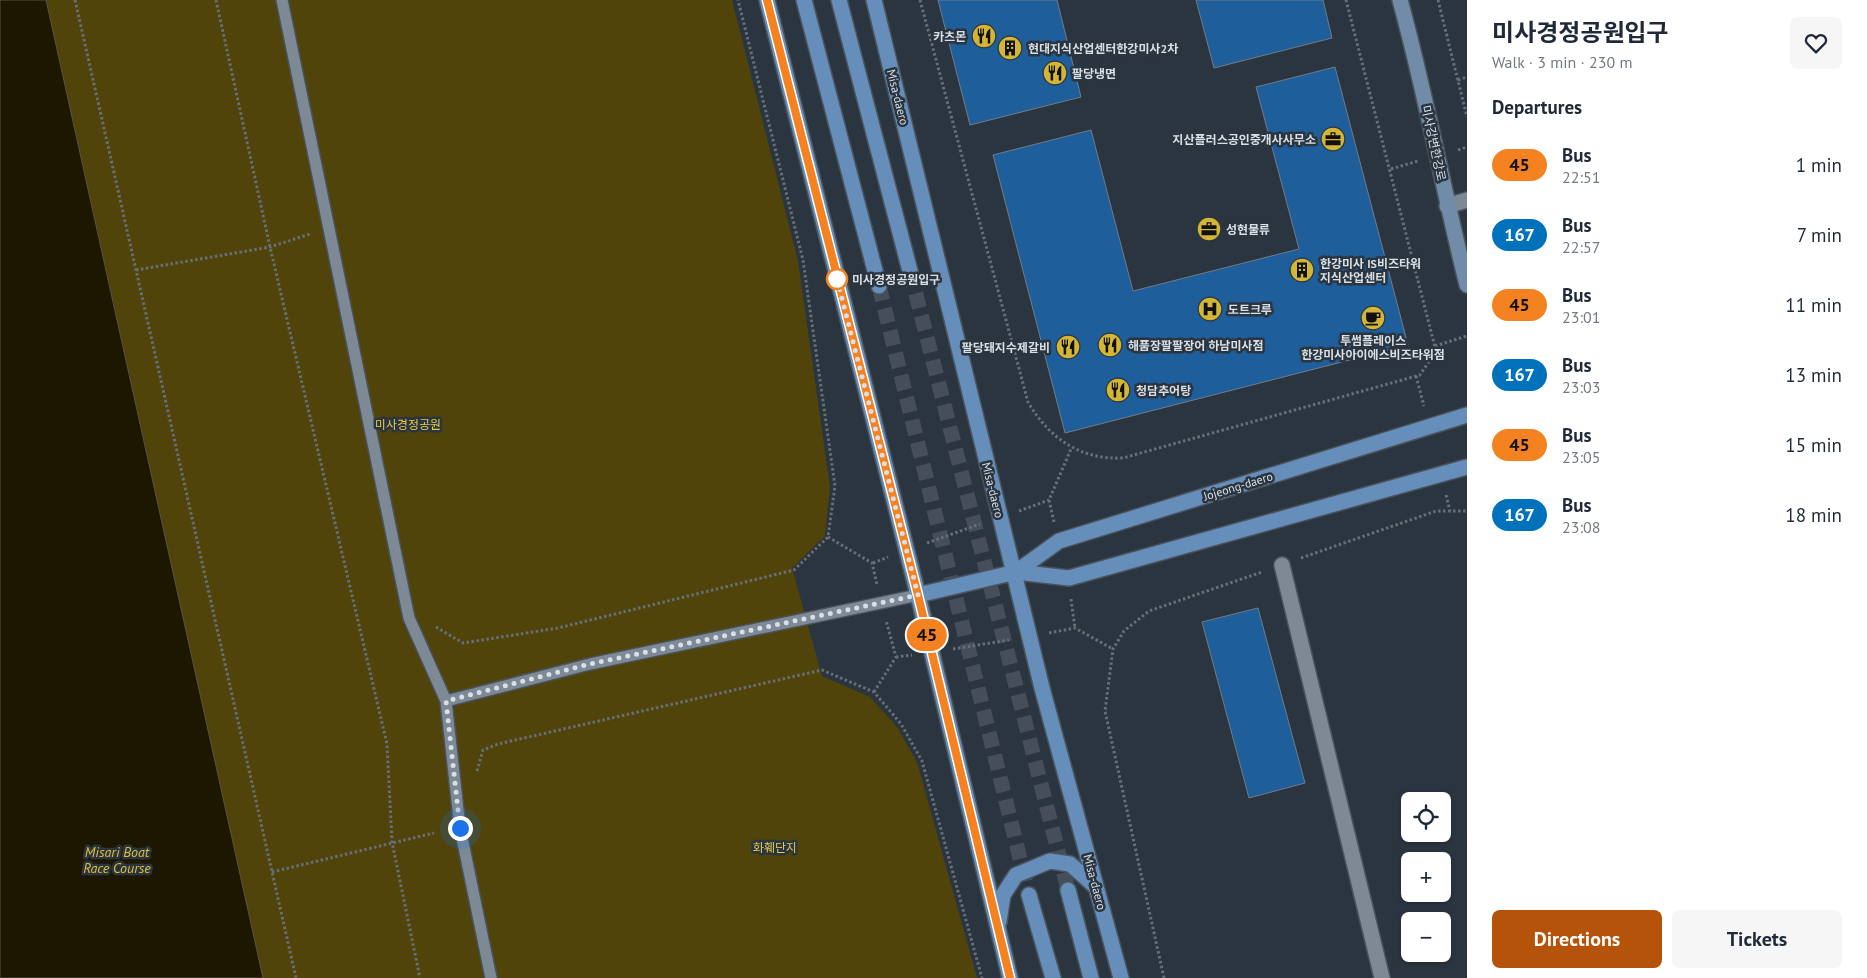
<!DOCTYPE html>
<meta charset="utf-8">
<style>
:root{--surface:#fff;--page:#f6f6f7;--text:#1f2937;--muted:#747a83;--accent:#b45309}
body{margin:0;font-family:"PT Sans","Noto Sans KR",sans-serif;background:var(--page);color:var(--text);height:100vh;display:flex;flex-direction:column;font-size:19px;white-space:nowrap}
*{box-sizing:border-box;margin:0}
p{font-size:16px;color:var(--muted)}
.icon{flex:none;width:28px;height:28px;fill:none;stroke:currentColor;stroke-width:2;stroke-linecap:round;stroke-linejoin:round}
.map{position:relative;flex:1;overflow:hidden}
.drawer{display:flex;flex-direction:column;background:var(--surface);width:400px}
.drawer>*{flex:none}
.badge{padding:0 10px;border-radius:16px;font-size:18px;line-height:32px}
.fabs{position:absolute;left:1401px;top:792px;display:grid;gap:10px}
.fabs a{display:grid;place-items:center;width:50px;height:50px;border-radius:8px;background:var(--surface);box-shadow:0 1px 4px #0004;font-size:25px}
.you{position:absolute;width:25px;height:25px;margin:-12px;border:4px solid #fff;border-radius:50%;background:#1a73e8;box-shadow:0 0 0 8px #1a73e833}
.map>.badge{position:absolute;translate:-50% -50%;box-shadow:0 0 0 2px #fff}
h2{padding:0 25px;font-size:19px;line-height:45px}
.round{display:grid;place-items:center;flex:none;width:52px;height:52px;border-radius:8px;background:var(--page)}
.headline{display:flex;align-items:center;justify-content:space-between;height:85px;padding:0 25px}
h1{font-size:24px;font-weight:700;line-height:38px}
.button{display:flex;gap:10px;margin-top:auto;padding:10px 25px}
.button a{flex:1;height:58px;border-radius:8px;background:var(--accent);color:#fff;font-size:20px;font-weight:700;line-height:58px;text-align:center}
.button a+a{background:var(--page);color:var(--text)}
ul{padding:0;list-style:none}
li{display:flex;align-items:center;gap:15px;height:70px;padding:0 25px}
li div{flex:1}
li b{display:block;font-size:19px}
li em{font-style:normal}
li .badge{min-width:55px;font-weight:700;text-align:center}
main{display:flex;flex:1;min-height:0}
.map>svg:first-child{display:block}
</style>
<main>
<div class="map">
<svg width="1467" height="978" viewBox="0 0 1467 978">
<rect width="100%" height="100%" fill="#2b3540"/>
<path fill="#51440a" d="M0 0H732L798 261 830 487 825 536 792 568 822 676 870 697 897 727 917 762 977 978H0Z"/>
<path fill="#1e1700" stroke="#565345" d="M0 0H46L263 978H0Z"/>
<path fill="#1d5e9b" stroke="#707c88" d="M938 0H1057L1081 97 970 125Z
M1196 0H1323L1332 38 1214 68Z
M1335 67 1408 345 1065 433 993 155 1091 130 1133 291 1299 249 1256 87Z
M1258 608 1305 783 1249 798 1202 622Z"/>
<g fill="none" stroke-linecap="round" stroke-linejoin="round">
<path stroke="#454e59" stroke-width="15" stroke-dasharray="15 8" stroke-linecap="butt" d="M910 271 1068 890
M879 286 1029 895"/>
<g stroke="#4a535c" stroke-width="14">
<path id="lane" d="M282 0 409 618 446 701 460 828 491 978
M446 701 590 664 918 595"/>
</g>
<g stroke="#4a535c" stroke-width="18">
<path id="street" d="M1447 206 1467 200
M1282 565 1382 978"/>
</g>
<g stroke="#4a535c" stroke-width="18">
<path id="secondary" d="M1400 0C1426 94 1443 190 1467 285"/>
</g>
<g stroke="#4a535c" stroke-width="18">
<path id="primary" d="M767 0 918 595 1010 978
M804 0 879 286
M839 0 910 271
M874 0 1042 688 1121 978
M1016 572 1059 541 1467 415
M918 595 1016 572 1069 578 1467 467
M1068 890 1091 978
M1029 895 1053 978
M999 922 1003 895 1016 875 1050 861 1070 864 1096 887"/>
</g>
<path stroke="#666f78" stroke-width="3" stroke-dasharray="2.5 2.5" stroke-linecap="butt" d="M75 0 296 978
M216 0 270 247 387 744 392 842 420 978
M920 0 1028 402C1049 438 1080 460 1123 458L1420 375 1436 351 1346 0
M1438 0 1467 117
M1458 80 1467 77
M1458 150 1467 147
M1391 169 1418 161
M136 270 270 247 310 234
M1435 346 1467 336
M1416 376 1424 406
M1446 495 1450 511
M1019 511 1049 500
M1054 522 1049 500 1071 449
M828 537 872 563 877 585
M927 543 980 524
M1301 558 1436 511H1467
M873 563 888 557
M1071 599 1075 628
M436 627 463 643 558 628 794 570 828 537 835 486 803 260 738 0
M1049 633 1075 628 1113 649
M953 649 1009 640
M896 657 912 655
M874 692 896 657 886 620
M477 771 483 750 498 744 822 670 874 692 901 724 922 761 982 978
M272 872 434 833
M1164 978 1105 711 1113 649 1124 631 1149 611 1262 572"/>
<use href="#lane" stroke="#7d8995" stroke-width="11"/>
<use href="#street" stroke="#7d8995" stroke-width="15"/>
<use href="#secondary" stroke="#718ca8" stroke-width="15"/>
<use href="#primary" stroke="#658fba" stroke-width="15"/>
</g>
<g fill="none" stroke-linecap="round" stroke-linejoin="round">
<g stroke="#fff" stroke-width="11">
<path id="line" d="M767 0 918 595 1010 978"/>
</g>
<use href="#line" stroke="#f58220" stroke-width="8"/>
<path stroke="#d8dfe6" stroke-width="5" stroke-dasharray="0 9" d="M460 828 446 701 590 664 918 595 837 279"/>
</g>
<defs>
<g id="restaurant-disc" transform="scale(1.25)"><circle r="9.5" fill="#d3b635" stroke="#2b3540"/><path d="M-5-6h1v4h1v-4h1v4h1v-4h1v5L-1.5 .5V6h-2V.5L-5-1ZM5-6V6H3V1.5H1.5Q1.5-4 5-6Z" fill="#111"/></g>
<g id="building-disc" transform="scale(1.25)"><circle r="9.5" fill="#d3b635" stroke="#2b3540"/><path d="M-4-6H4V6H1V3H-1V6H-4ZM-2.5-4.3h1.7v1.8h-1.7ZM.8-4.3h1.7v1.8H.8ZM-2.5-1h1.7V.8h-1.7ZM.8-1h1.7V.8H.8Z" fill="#111"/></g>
<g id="office-disc" transform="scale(1.25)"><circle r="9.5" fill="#d3b635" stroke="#2b3540"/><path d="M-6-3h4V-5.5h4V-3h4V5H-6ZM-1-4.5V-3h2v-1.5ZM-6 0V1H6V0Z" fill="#111"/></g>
<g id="hospital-disc" transform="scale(1.25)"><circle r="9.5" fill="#d3b635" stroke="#2b3540"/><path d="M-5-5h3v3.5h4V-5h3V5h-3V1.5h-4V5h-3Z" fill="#111"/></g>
<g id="cafe-disc" transform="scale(1.25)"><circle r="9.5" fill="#d3b635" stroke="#2b3540"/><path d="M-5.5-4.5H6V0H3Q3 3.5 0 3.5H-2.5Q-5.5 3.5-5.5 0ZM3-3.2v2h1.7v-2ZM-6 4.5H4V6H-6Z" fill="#111"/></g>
</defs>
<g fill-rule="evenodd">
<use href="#restaurant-disc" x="984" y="36"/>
<use href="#building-disc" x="1010" y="48"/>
<use href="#restaurant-disc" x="1055" y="73"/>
<use href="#office-disc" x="1333" y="139"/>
<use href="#office-disc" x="1209" y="229"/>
<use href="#building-disc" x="1302" y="270"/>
<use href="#hospital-disc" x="1210" y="309"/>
<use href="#cafe-disc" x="1373" y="318"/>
<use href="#restaurant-disc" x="1110" y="345"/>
<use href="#restaurant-disc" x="1068" y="347"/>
<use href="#restaurant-disc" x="1118" y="390"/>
</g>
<circle fill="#fff" stroke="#f58220" stroke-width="2.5" cx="837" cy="279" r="10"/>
<g text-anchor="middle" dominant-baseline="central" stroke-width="5" stroke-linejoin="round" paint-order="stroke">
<g font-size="12" font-weight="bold" fill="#d8dfe6" stroke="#2b3540" text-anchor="start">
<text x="966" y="36" text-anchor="end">카츠몬</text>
<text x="1028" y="48">현대지식산업센터한강미사2차</text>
<text x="1072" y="73">팔당냉면</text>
<text x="1316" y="139" text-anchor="end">지산플러스공인중개사사무소</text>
<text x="1226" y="229">성현물류</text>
<text x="1320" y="263">한강미사 IS비즈타워<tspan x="1320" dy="14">지식산업센터</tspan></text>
<text x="1228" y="309">도트크루</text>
<text x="1373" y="340" text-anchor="middle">투썸플레이스<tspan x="1373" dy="14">한강미사아이에스비즈타워점</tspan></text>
<text x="1128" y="345">해품장팔팔장어 하남미사점</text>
<text x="1050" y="347" text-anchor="end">팔당돼지수제갈비</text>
<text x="1136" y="390">청담추어탕</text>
</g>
<g font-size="12" fill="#d8dfe6" stroke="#2b3540">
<text transform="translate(898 97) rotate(76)">Misa-daero</text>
<text transform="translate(1434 143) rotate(78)">미사강변한강로</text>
<text transform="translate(1238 486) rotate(-17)">Jojeong-daero</text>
<text transform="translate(993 490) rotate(76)">Misa-daero</text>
<text transform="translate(1095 882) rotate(75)">Misa-daero</text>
</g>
<g font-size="12" font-weight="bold" fill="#d8dfe6" stroke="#2b3540" text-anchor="start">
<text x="852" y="279">미사경정공원입구</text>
</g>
<g font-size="12" fill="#e7ca48" stroke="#2b3540">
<text x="408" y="424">미사경정공원</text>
<text x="775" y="847">화훼단지</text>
</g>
<g font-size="14" font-style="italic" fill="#dbbd39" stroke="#2b3540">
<text x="117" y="852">Misari Boat<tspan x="117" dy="16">Race Course</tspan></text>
</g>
</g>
</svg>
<div class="fabs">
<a><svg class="icon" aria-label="locate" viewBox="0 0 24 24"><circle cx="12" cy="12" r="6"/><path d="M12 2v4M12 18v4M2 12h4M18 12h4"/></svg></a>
<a>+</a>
<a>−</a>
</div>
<div class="you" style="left:460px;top:828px"></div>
<b class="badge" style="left:927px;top:635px;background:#f58220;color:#111">45</b>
</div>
<section class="drawer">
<div class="headline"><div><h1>미사경정공원입구</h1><p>Walk · 3 min · 230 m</p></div><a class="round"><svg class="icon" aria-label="heart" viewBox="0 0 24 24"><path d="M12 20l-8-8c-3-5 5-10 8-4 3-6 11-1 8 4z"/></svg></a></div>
<h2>Departures</h2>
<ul>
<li><span class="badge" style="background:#f58220;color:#111">45</span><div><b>Bus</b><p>22:51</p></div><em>1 min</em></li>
<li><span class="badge" style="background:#0072bc;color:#fff">167</span><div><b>Bus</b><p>22:57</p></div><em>7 min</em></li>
<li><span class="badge" style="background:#f58220;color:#111">45</span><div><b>Bus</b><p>23:01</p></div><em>11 min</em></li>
<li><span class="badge" style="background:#0072bc;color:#fff">167</span><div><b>Bus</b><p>23:03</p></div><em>13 min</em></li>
<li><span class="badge" style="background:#f58220;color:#111">45</span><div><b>Bus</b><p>23:05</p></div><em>15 min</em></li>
<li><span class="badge" style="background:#0072bc;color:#fff">167</span><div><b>Bus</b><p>23:08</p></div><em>18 min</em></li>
</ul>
<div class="button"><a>Directions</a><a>Tickets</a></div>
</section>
</main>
